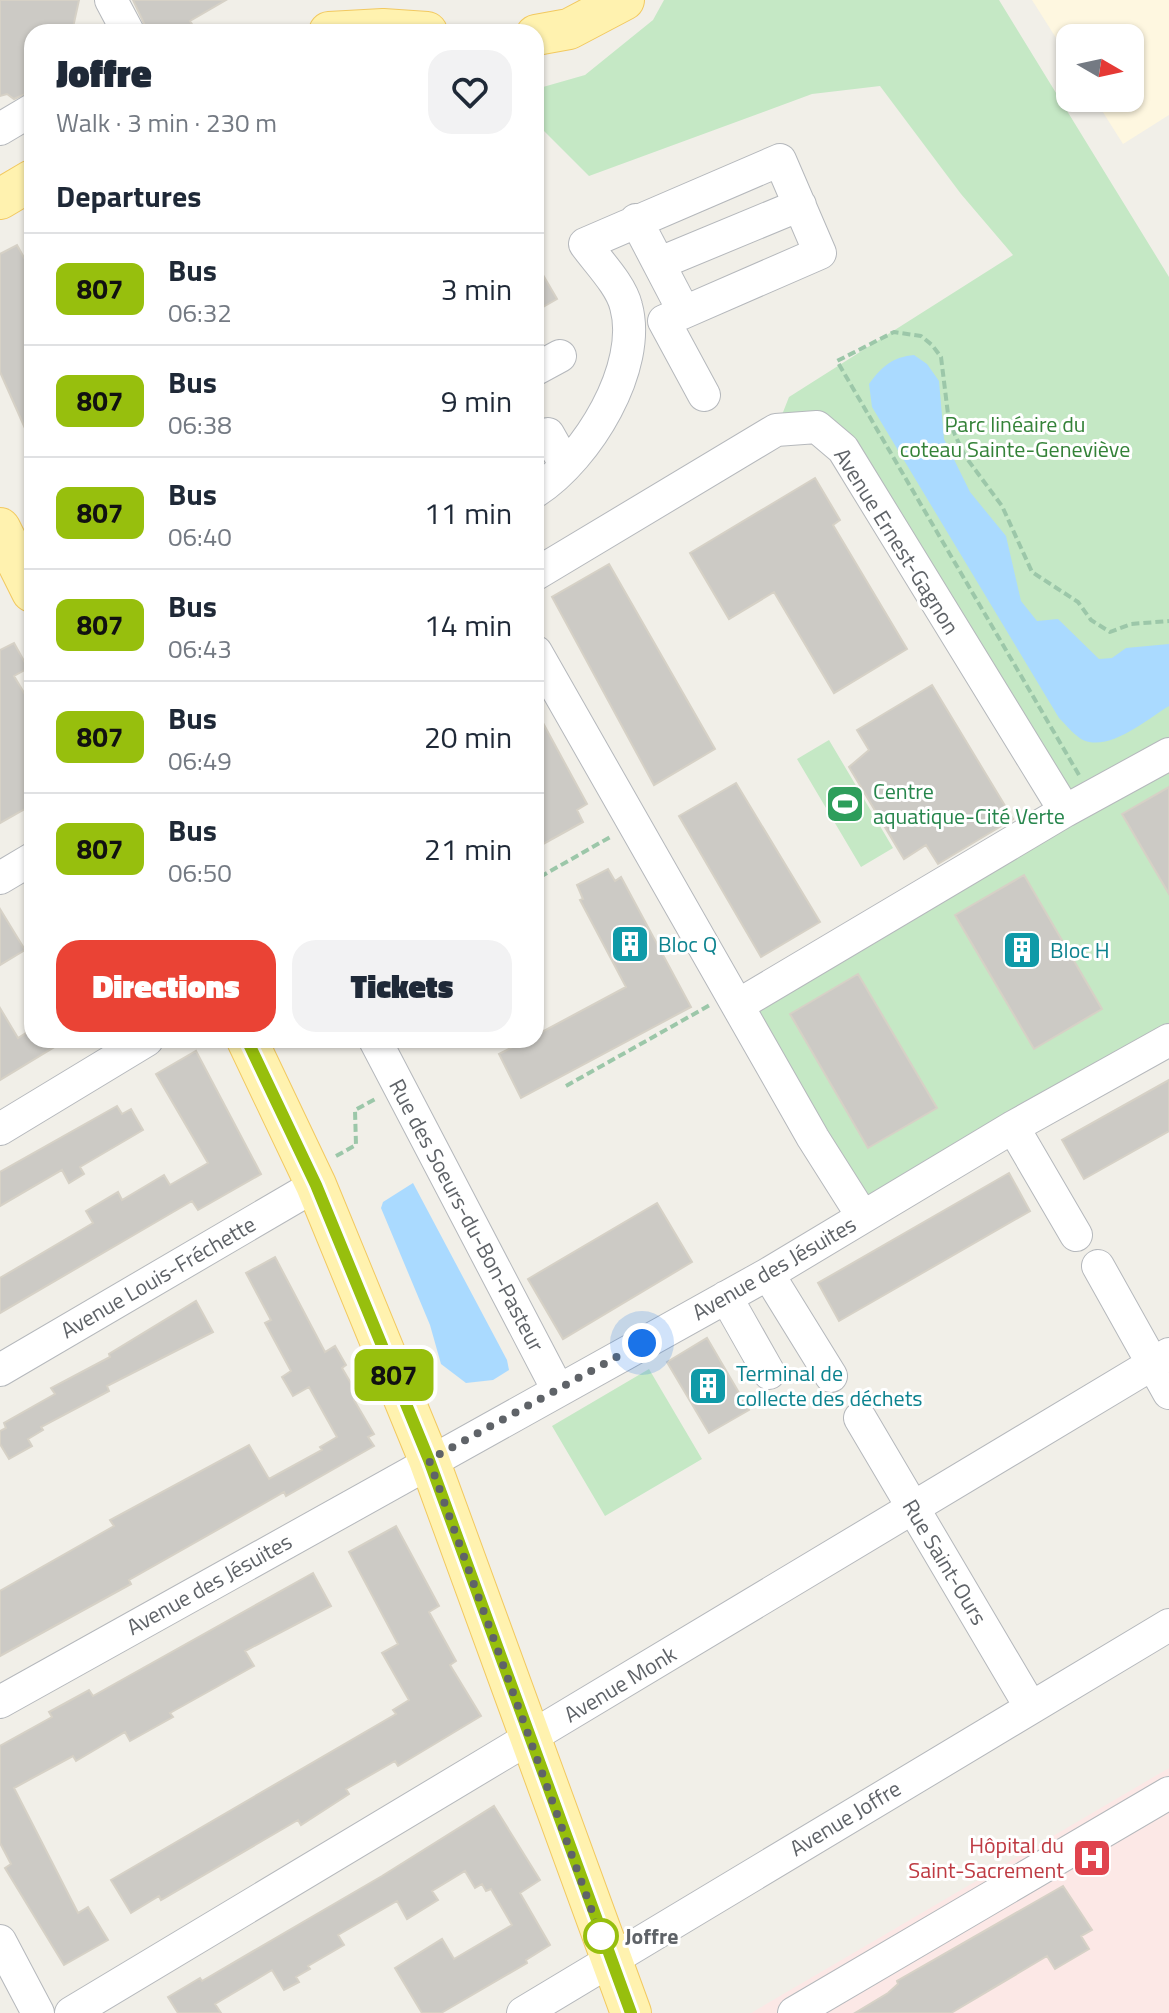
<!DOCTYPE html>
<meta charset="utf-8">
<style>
:root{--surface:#fff;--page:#f2f2f3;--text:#1f2937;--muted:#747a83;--line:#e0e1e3;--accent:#ea4335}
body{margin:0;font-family:"Titillium Web",sans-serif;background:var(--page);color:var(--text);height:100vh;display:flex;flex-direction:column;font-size:30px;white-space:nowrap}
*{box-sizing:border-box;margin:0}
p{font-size:26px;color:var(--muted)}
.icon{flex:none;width:44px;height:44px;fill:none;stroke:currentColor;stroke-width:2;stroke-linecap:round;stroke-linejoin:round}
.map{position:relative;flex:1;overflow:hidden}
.side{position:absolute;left:24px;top:24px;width:520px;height:1024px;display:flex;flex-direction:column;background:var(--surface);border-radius:24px;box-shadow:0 2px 6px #0004}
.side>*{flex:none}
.badge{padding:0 16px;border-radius:12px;font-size:28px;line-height:52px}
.needle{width:52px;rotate:99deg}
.buttons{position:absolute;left:1056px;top:24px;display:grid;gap:16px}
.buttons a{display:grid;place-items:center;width:88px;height:88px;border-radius:16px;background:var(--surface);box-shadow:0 2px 6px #0004;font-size:40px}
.you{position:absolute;width:40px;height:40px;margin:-20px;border:6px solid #fff;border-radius:50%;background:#1a73e8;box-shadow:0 0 0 12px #1a73e833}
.map>.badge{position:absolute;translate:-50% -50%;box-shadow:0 0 0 4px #fff}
h2{padding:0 32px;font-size:30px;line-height:72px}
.round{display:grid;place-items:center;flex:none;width:84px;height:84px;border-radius:24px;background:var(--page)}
.overview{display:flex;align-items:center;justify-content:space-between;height:136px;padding:0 32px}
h1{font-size:38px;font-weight:800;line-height:60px}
.button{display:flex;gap:16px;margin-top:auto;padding:16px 32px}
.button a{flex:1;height:92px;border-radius:24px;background:var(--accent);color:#fff;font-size:32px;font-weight:800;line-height:92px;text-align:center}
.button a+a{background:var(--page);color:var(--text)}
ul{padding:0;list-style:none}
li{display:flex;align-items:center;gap:24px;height:112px;padding:0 32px;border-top:2px solid var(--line)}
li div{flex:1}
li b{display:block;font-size:30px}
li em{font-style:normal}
li .badge{min-width:88px;font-weight:700;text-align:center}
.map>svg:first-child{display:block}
</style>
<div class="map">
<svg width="1169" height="2013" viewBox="0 0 1169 2013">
<rect width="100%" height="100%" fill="#f1efe8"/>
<path fill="#fef7e0" d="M1032 0H1169V115L1123 144 1094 98H1130V38H1070V60Z"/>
<path fill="#fce8e6" d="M1169 1768V2013H751L862 1948Z"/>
<path fill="#c5e8c5" d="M664 0H999L1169 277V1040L863 1217 740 1004 1065 810 843 449 776 430 789 397 1013 255 961 194 880 86 812 94 589 176 536 123V89L585 75 653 20Z
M829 740 893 848 861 867 797 759Z
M649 1369 702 1459 605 1516 552 1426Z"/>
<path fill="#aadaff" d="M914 355 927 364 939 381 944 439 970 492 1006 536 1021 601 1037 621 1058 619 1099 659 1112 658 1126 648 1169 644V706C1147 719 1110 752 1083 740 1075 736 1066 725 1059 718L872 407 869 384C882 366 893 357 914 355Z
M413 1183 507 1360 509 1370 493 1380 466 1383 441 1364 430 1325 381 1208 383 1202Z"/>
<path fill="#cccac5" stroke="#d6d1c6" stroke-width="2" d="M0 0H79L72 32H32V91L14 99 7 94 0 96Z
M133 0H226L190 21 197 32H148Z
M17 245 27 263 32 260V444L0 372V254Z
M536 263 557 299 536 311Z
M815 478 840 520 833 525 907 649 834 693 774 592 729 619 690 553Z
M609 564 715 749 654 785 552 597Z
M14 643 28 668 14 676 32 706V805L0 823V650Z
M932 685 1013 819 938 864 926 845 904 859 849 767 869 750 857 730Z
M536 710 587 804 577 810 583 822 536 848Z
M736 783 820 922 761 957 679 816Z
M1169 787V894L1122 814Z
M608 869 615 881 621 877 691 1007 521 1098 499 1054 526 1040H536V1035L626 987 580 900 583 899 577 885Z
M1024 875 1102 1009 1034 1049 955 915Z
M0 909 25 950 0 965Z
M858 974 937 1108 868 1148 790 1014Z
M0 1008 18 1038 32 1029V1040H66L0 1080Z
M196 1051 261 1174 198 1210 192 1201 0 1313V1278L93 1223 86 1211 118 1192 122 1200 164 1175 170 1185 208 1163 156 1074Z
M1169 1080V1131L1084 1179 1062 1140Z
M117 1106 122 1114 131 1109 143 1130 80 1167 84 1174 69 1183 62 1170 0 1206V1172Z
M1009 1173 1030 1211 839 1321 818 1283Z
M657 1203 692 1262 563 1339 528 1279Z
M275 1257 325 1352 335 1346 346 1365 342 1368 359 1397 354 1400 374 1434 368 1437 374 1446 286 1496 284 1492 129 1580 131 1584 0 1656V1591L114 1526 110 1520 249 1445 269 1479 322 1450 320 1447 337 1437 309 1387 293 1396 282 1377 291 1371 265 1323 271 1320 246 1273Z
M196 1301 213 1332 107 1386 109 1391 41 1427 43 1430 28 1439 32 1446 9 1459 0 1444V1431L6 1428 4 1423 55 1394 51 1388 110 1357 109 1354Z
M707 1338 749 1410 709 1433 667 1362Z
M396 1526 439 1606 429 1612 456 1661 450 1665 481 1716 398 1766 395 1761 346 1789 349 1794 301 1825 298 1820 161 1900 159 1896 131 1913 111 1880 396 1714 393 1710 409 1700 382 1653 398 1644 349 1552Z
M313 1573 331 1606 245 1651 254 1666 170 1713 173 1717 130 1741 125 1732 76 1761 73 1756 14 1788 78 1913 88 1907 108 1940 64 1965 5 1868 11 1864 0 1843V1746L52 1717 49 1712 89 1690 93 1696Z
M494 1806 540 1880 520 1893 550 1945 526 1960 527 1963 441 2013H422L395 1968 442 1939 454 1959 512 1925 491 1889 486 1891 482 1884 475 1888 465 1871 432 1891 438 1900 407 1919 397 1901 338 1935 344 1945 308 1966 310 1969 296 1977 299 1982 284 1990 272 1970 215 2004 221 2013H178L168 1997 200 1978 202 1981 382 1876Z
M1063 1886 1092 1930 1081 1936 1089 1949 1055 1969 1047 1956 951 2013H855L888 1993 898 1984 897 1981Z"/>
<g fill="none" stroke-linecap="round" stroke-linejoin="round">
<g stroke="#b5b8bc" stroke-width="34">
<path id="minor" d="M111 0 128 32
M0 129 32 110
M636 220 683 310
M660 263 800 205
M536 369 560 356
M536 443 548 434 565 464
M536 491C587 458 643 367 626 306 621 285 598 262 585 244L780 160 820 253 664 321 704 395
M536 574 776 430 817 427 843 449 1065 811
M536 652 813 1138 863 1217
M0 878 32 859
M740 1004 1065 811 1169 754
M375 1040 558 1390
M1013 1127 1076 1235
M0 1129 147 1040
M1098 1266 1169 1393
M768 1274 831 1376
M726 1297 769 1373
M0 1370 316 1185
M860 1418 1030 1706
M0 1702 768 1274 1013 1127 1169 1040
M0 1941 38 2013
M71 2013 1169 1354
M523 2013 1169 1625
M794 2013 1169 1793"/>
</g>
<g stroke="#f2c960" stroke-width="42">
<path id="major" d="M329 32 383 29 427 32
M536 35 569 29 624 0
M0 199 32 180
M0 528 32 592
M247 1040 316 1185 429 1460 631 2013"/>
</g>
<path stroke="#9cc7a9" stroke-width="4" stroke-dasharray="8 4" stroke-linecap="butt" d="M1079 775 837 361 894 332 921 336 932 345 941 357 948 414 955 435 965 456 1002 506 1032 572 1078 602 1091 620 1110 632 1131 624 1169 621
M540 877 612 836
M566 1086 710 1005
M336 1156 356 1145 355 1110 377 1098"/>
<use href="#minor" stroke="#fff" stroke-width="32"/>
<use href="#major" stroke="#fff2af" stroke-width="40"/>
</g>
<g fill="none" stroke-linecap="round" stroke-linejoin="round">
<g stroke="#fff" stroke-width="18">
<path id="line" d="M247 1040 316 1185 429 1460 631 2013"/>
</g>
<use href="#line" stroke="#97bf0d" stroke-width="12"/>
<path stroke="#5f6368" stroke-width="8" stroke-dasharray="0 14.4" d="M601 1936 429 1460 642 1343"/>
</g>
<defs>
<g id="stadium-square" transform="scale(2)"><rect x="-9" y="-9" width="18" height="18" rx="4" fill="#2e9e5b" stroke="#fff"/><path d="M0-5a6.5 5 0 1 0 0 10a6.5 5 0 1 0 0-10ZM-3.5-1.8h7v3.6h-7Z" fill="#fff"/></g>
<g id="building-square" transform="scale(2)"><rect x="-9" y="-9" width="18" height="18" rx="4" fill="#0f9aa8" stroke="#fff"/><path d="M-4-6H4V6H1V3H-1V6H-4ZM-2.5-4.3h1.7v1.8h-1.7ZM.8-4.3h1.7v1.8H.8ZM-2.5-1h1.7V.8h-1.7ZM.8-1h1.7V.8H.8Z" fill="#fff"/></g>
<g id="hospital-square" transform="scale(2)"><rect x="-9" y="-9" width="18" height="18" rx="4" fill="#e0444e" stroke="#fff"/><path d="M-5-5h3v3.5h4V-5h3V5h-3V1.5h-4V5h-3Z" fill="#fff"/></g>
</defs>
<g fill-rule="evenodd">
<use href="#stadium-square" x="845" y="804"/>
<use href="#building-square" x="630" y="944"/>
<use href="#building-square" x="1022" y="950"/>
<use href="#building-square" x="708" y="1386"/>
<use href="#hospital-square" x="1092" y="1858"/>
</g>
<circle fill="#fff" stroke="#97bf0d" stroke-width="4" cx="601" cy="1936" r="16"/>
<g text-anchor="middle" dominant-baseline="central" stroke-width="6" stroke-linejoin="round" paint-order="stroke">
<g font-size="22" fill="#348238" stroke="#fff">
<text x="1015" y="424">Parc linéaire du<tspan x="1015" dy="25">coteau Sainte-Geneviève</tspan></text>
</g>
<g font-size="22" fill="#5f6368" stroke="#fff">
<text transform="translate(897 541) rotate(58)">Avenue Ernest-Gagnon</text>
<text transform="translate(467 1215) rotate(62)">Rue des Soeurs-du-Bon-Pasteur</text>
<text transform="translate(774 1268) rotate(-30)">Avenue des Jésuites</text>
<text transform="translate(158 1277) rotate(-30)">Avenue Louis-Fréchette</text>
<text transform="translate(945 1562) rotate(59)">Rue Saint-Ours</text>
<text transform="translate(209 1584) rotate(-29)">Avenue des Jésuites</text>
<text transform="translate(620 1684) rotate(-31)">Avenue Monk</text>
<text transform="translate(845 1818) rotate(-31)">Avenue Joffre</text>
</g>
<g font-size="22" fill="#27864d" stroke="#fff" text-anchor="start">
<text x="873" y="791">Centre<tspan x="873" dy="25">aquatique-Cité Verte</tspan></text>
</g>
<g font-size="22" fill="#0d838f" stroke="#fff" text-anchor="start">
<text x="658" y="944">Bloc Q</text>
<text x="1050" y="950">Bloc H</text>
<text x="736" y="1373">Terminal de<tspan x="736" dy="25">collecte des déchets</tspan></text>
</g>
<g font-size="22" fill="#be3a42" stroke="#fff" text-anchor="end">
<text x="1064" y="1845">Hôpital du<tspan x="1064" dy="25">Saint-Sacrement</tspan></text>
</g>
<g font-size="22" font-weight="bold" fill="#5f6368" stroke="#fff" text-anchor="start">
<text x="625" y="1936">Joffre</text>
</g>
</g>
</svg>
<div class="buttons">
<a><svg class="needle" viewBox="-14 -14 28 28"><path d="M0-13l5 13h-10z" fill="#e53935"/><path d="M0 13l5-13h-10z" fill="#747a83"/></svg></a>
</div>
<div class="you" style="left:642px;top:1343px"></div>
<b class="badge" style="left:394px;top:1375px;background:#97bf0d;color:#111">807</b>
<section class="side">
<div class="overview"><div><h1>Joffre</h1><p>Walk · 3 min · 230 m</p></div><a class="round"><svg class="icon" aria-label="heart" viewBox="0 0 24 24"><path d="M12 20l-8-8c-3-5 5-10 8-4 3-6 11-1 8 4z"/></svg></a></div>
<h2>Departures</h2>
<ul>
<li><span class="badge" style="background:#97bf0d;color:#111">807</span><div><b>Bus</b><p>06:32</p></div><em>3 min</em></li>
<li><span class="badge" style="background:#97bf0d;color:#111">807</span><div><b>Bus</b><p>06:38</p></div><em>9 min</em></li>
<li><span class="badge" style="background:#97bf0d;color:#111">807</span><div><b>Bus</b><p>06:40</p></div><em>11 min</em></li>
<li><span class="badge" style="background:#97bf0d;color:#111">807</span><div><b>Bus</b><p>06:43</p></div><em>14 min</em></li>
<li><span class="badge" style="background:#97bf0d;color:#111">807</span><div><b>Bus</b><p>06:49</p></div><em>20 min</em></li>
<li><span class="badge" style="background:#97bf0d;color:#111">807</span><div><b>Bus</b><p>06:50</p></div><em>21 min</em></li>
</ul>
<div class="button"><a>Directions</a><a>Tickets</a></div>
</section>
</div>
